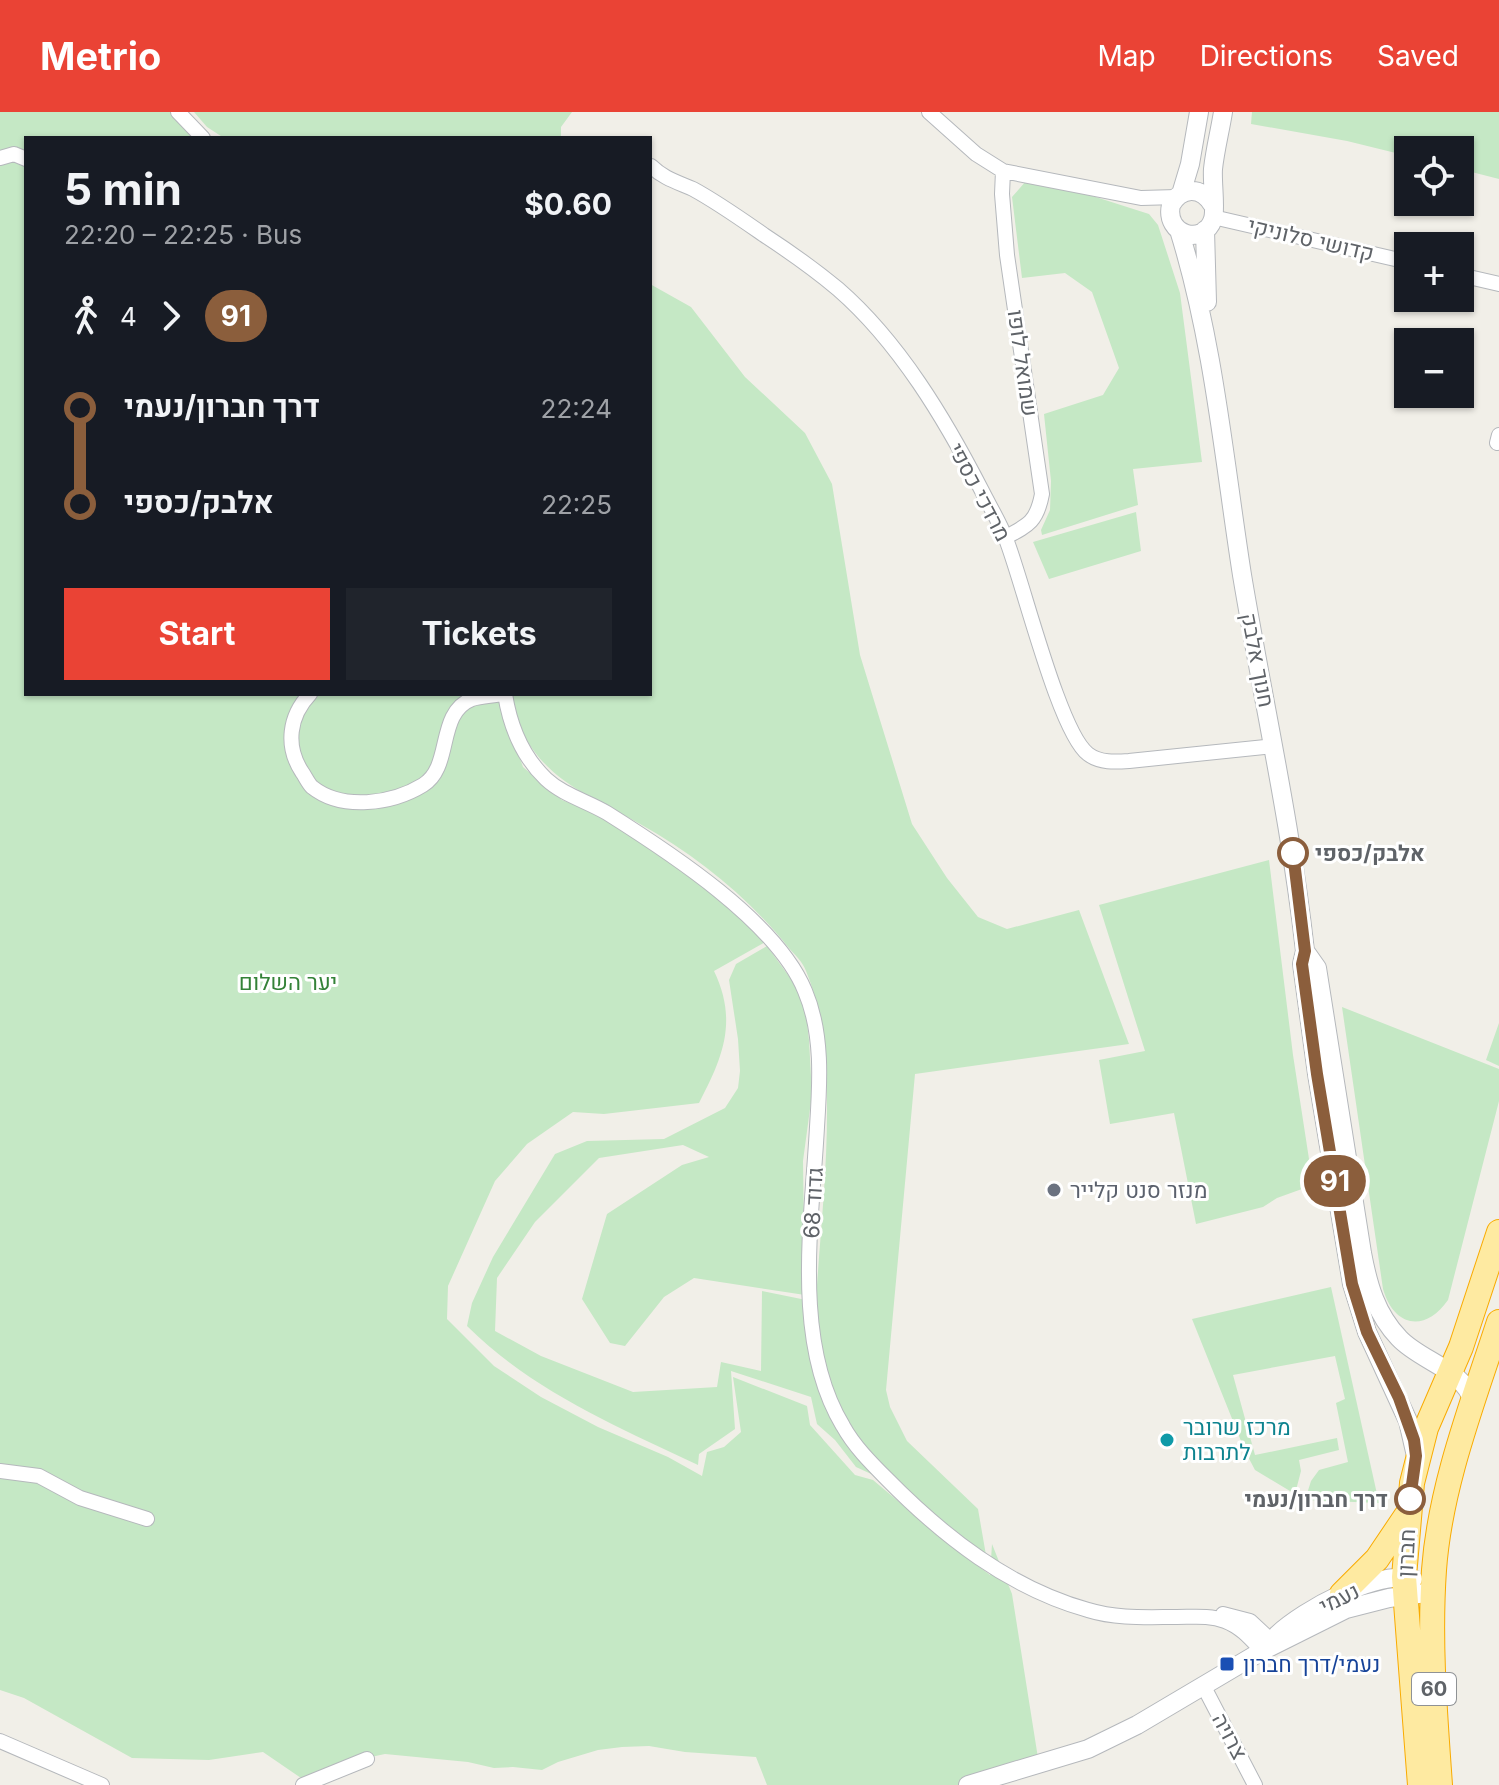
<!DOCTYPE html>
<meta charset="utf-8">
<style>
:root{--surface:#171b24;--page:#20242c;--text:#f1f3f6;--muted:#9ea1a6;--accent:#ea4335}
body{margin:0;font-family:Inter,Heebo,sans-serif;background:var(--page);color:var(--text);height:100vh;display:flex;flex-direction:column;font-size:30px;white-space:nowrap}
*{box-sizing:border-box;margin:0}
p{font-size:26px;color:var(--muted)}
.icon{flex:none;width:44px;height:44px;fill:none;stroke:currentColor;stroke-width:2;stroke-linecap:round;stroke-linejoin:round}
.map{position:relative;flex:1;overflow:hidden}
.side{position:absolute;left:24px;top:24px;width:628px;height:560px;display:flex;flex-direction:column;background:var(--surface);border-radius:0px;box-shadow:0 2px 6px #0004}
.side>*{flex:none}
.badge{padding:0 16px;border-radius:26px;font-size:28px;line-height:52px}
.buttons{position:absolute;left:1394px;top:24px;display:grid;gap:16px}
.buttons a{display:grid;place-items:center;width:80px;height:80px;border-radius:0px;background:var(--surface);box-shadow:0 2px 6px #0004;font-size:40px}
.map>.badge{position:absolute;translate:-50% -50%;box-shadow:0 0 0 4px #fff}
.legs{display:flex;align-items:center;gap:12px;height:88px;padding:0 40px;font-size:26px}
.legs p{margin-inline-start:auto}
.summary{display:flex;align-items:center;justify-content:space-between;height:136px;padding:0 40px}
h1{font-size:44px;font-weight:700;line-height:60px}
.action{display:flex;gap:16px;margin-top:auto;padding:16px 40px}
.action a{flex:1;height:92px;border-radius:0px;background:var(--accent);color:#fff;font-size:32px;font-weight:700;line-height:92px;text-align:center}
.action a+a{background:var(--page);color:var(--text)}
ul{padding:0 40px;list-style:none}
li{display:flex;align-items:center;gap:28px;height:96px;font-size:30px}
li i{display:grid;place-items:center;width:12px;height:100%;margin:0 10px;background:currentColor}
li i::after{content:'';width:20px;height:20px;margin:-10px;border:6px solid;border-radius:50%;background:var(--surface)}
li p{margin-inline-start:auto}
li:first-child i{background:linear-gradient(#0000 50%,currentColor 0)}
li:last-child i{background:linear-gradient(currentColor 50%,#0000 0)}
header{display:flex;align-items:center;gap:48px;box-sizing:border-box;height:112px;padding:0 40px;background:var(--accent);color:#fff}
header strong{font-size:38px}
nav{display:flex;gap:44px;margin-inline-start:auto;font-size:28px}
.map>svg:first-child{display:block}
</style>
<header>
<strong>Metrio</strong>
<nav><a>Map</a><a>Directions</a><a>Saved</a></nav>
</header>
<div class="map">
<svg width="1499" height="1673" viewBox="0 0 1499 1673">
<rect width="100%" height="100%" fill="#f1efe8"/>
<path fill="#c5e8c5" d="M0 0H184L205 24 212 26H26V582H497L523 655 562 688 595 701 691 763 767 829 714 859C738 909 723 945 699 991L604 1002 573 1000 527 1032 495 1069 448 1174 447 1207 494 1254 541 1285 598 1315 668 1345 702 1364 707 1340 724 1335 741 1320 733 1265 807 1294 810 1313 855 1363 873 1368 949 1432 990 1463 992 1432 1012 1482 1038 1646 965 1673H767L756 1645 685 1640 649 1634 622 1635 598 1638 558 1650 542 1658 513 1655 494 1656 468 1650 385 1642 342 1651 301 1666 263 1640 209 1648 132 1646 24 1586 0 1578Z
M194 0H572L561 15V26H224L207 15Z
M1252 0H1499V67L1460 57V38H1408V44L1347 29 1251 12Z
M1026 69 1080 80 1149 102 1158 113 1180 181 1202 350 1133 357 1138 393 1042 423 1041 418 1050 398 1051 369 1044 302 1103 283 1119 256 1092 180 1065 161 1022 166 1012 85Z
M650 172 691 195 745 265 805 321 832 372 860 543 912 712 947 766 978 805 1007 817 1079 798 1129 932 915 962 886 1278 890 1295 907 1329 978 1397 987 1449 908 1379 856 1355 835 1328 817 1312 811 1285 731 1259 735 1317 699 1342 698 1353C617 1315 531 1278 467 1214L472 1191 493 1145 555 1042 587 1029 664 1027 725 996 738 976 740 959 738 927 729 868 736 852 767 834 804 885 809 928 812 982 803 1049 805 1183 694 1166 664 1185 625 1234 610 1231 582 1187 607 1102 682 1053 709 1045 683 1033 599 1046 535 1110 497 1166 495 1219 541 1244 633 1280 717 1275 721 1250 761 1259 762 1179 816 1190C821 1095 843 946 806 859 803 850 794 842 788 835 748 785 696 743 640 712 597 687 552 672 526 627 519 615 515 600 511 587V582H650Z
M1136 400 1141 439 1049 467 1033 430Z
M1269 748 1293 943 1313 1073 1277 1086 1263 1095 1196 1112 1174 1001 1110 1012 1099 948 1145 939 1099 793Z
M1342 895 1499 957V989L1448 1188C1425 1221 1394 1215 1383 1177Z
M1499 911V954L1486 948Z
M1331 1175 1379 1391 1305 1388 1311 1369 1319 1358 1348 1350 1336 1291 1345 1287 1335 1244 1233 1263 1255 1343 1337 1326 1339 1338 1299 1348 1301 1359 1295 1382 1255 1358 1245 1339 1192 1207Z"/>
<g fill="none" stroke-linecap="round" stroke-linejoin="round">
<g stroke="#b5b8bc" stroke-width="16">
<path id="minor" d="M178 0 203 26
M929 0 976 42 1003 59 1141 86 1177 85
M0 46 14 42 26 47
M651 54C663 66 677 70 693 77 717 90 741 107 764 123 790 140 814 157 838 177 899 230 945 307 982 379 990 395 1000 411 1006 427 1023 470 1059 620 1088 642 1100 651 1115 650 1129 649L1274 634
M1003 59 1002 82 1007 143 1042 382C1037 409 1029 413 1006 425
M1213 105 1408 150
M1460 163 1499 172
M1497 331 1499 323
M310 582C289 604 285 634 302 660 305 664 308 671 312 675 342 699 392 692 423 673 453 655 436 601 472 587 481 584 493 584 502 582
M505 582C510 614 522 644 546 667 563 683 587 689 607 701 669 740 777 810 805 879 823 921 820 970 817 1015 812 1109 792 1230 843 1314 854 1334 871 1351 887 1367 943 1424 1009 1476 1088 1498 1117 1507 1147 1505 1177 1505 1193 1505 1210 1503 1225 1509 1241 1515 1251 1527 1262 1539
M0 1359 39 1364 80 1386 147 1407
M1223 1502 1250 1509 1276 1533
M1204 1575 1255 1673
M0 1629 102 1673
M303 1673 367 1647"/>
</g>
<g stroke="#b5b8bc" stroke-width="20">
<path id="tertiary" d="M1181 82 1190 52 1199 0
M1212 92C1201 74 1181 75 1171 93 1164 123 1204 135 1213 107 1216 97 1212 70 1213 57 1215 38 1220 19 1223 0
M1179 118C1214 231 1224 348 1242 463 1263 589 1291 712 1305 839L1302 852 1317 962 1352 1172 1367 1220 1408 1309 1416 1344
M1205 118 1207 190
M1305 839 1317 856 1362 1141C1368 1173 1376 1202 1399 1226 1420 1249 1465 1258 1473 1290
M1277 1523C1304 1498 1376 1458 1413 1467
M968 1673 1088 1637 1137 1613 1262 1539 1346 1497 1389 1486 1433 1480"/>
</g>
<g stroke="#f9ab00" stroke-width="26">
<path id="trunk" d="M1342 1482 1377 1447 1406 1404
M1420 1673 1404 1465 1412 1371 1426 1316 1461 1235 1499 1120
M1440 1673C1435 1602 1429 1530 1434 1458 1440 1374 1473 1290 1499 1210"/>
</g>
<use href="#minor" stroke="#fff" stroke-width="14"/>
<use href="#tertiary" stroke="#fff" stroke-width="18"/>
<use href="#trunk" stroke="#feeaa1" stroke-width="24"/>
</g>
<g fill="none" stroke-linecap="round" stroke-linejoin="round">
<g stroke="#fff" stroke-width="18">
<path id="line-1" d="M1293 741 1305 839 1302 852 1317 962 1352 1172 1367 1220 1399 1286 1414 1328 1416 1344 1410 1387"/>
</g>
<use href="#line-1" stroke="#8b5e3c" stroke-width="12"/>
</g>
<g fill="#fff" stroke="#8b5e3c" stroke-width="4">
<circle cx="1293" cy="741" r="14"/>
<circle cx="1410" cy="1387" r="14"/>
</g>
<circle fill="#6b7280" stroke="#fff" stroke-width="3" cx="1054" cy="1078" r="8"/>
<circle fill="#0f9aa8" stroke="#fff" stroke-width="3" cx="1167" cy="1328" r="8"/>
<rect fill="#1a4fb4" stroke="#fff" stroke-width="3" x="1219" y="1544" width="16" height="16" rx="4"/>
<g text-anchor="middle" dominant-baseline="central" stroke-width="6" stroke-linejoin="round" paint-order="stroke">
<rect fill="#fff" stroke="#8f9295" stroke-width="2" x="1412" y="1561" width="44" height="32" rx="6"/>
<g font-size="20" font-weight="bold" fill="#5f6368">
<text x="1434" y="1577">60</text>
</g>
<g font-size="22" fill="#5f6368" stroke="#fff">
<text transform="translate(1311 127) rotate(13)">קדושי סלוניקי</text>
<text transform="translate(1023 251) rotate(82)">שמואל לופו</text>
<text transform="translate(980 380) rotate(62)">מרדכי כספי</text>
<text transform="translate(1258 548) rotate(79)">חנוך אלבק</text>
<text transform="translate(813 1091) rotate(-87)">גדוד 68</text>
<text transform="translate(1406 1441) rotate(-87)">חברון</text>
<text transform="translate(1339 1486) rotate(-26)">נעמי</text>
<text transform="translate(1230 1624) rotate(62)">צרויה</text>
</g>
<g font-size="22" font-weight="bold" fill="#5f6368" stroke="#fff" text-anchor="start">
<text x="1315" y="741">אלבק/כספי</text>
<text x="1388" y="1387" text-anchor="end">דרך חברון/נעמי</text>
</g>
<g font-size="22" fill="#348238" stroke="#fff">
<text x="288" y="870">יער השלום</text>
</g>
<g font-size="22" fill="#5b616d" stroke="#fff" text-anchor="start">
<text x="1070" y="1078">מנזר סנט קלייר</text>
</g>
<g font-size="22" fill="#0d838f" stroke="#fff" text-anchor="start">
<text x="1183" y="1315">מרכז שרובר<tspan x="1183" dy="25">לתרבות</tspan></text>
</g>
<g font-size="22" fill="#164399" stroke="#fff" text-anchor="start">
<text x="1243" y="1552">נעמי/דרך חברון</text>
</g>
</g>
</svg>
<div class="buttons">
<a><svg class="icon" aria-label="locate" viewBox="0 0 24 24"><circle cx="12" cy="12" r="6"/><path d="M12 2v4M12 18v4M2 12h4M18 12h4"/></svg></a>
<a>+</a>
<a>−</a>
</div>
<b class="badge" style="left:1335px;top:1069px;background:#8b5e3c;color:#fff">91</b>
<section class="side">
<div class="summary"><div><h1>5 min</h1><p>22:20 – 22:25 · Bus</p></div><b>$0.60</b></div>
<div class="legs"><svg class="icon" aria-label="walk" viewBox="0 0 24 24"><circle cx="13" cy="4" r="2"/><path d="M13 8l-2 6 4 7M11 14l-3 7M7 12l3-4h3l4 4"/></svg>4<svg class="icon" aria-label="forward" viewBox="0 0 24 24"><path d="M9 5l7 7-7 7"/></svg><b class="badge" style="background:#8b5e3c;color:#fff">91</b></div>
<ul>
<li><i style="color:#8b5e3c"></i><b>דרך חברון/נעמי</b><p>22:24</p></li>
<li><i style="color:#8b5e3c"></i><b>אלבק/כספי</b><p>22:25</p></li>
</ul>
<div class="action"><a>Start</a><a>Tickets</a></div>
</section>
</div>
